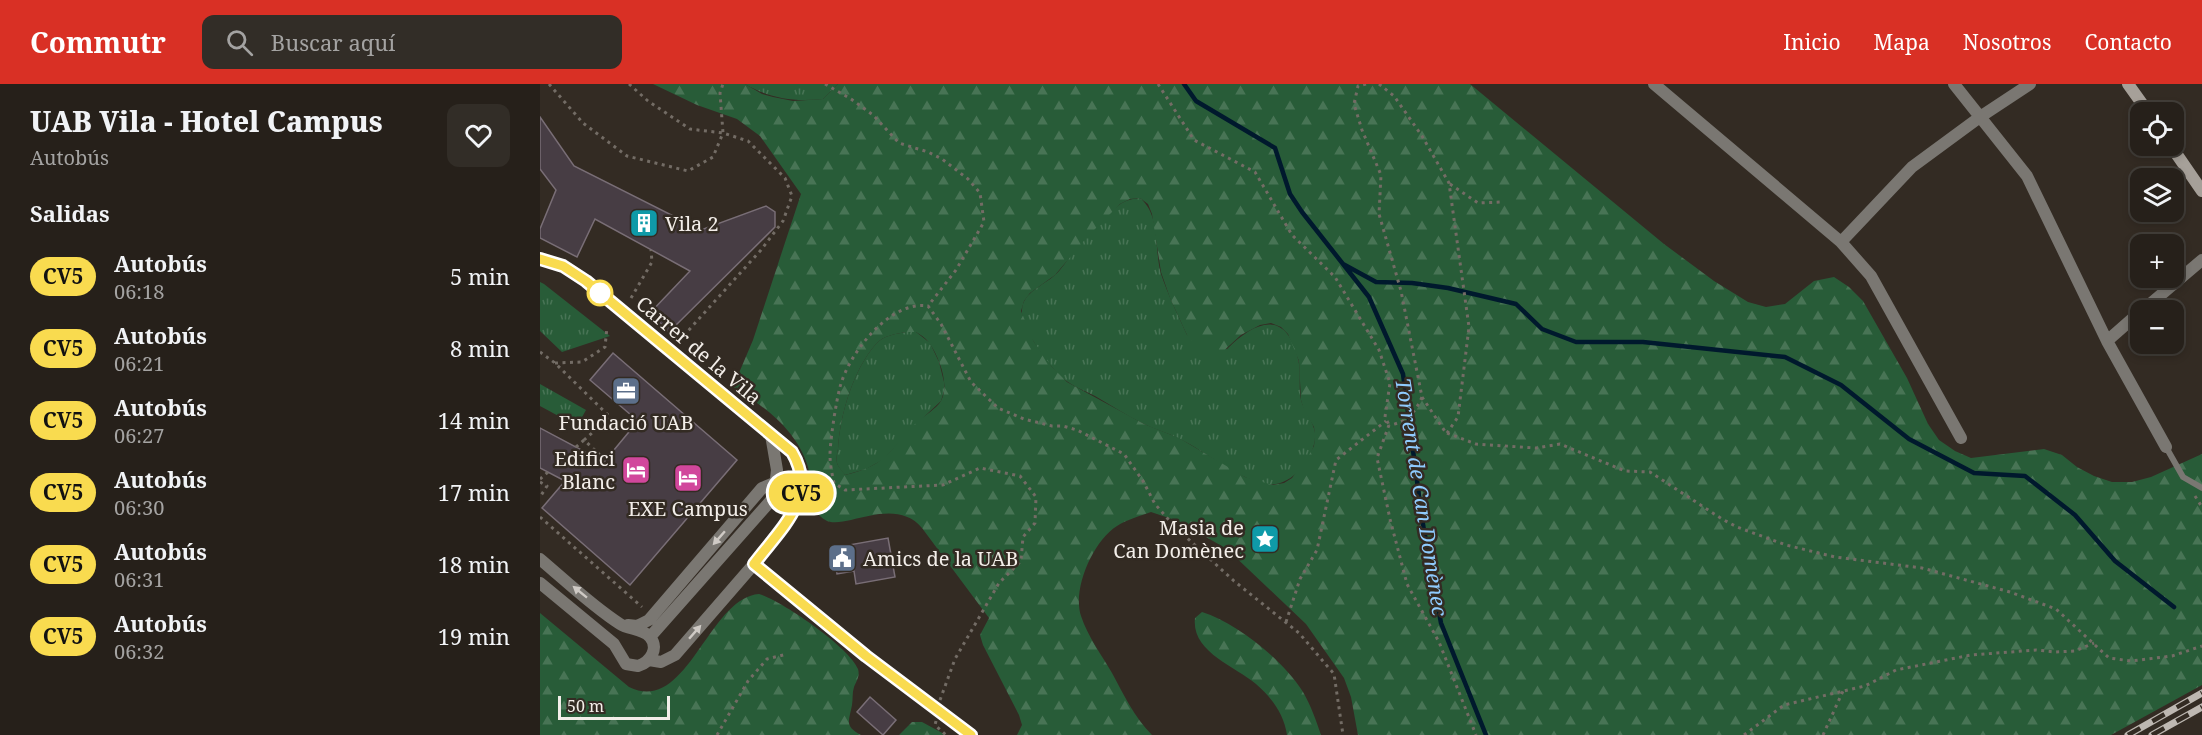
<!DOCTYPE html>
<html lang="es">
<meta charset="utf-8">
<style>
:root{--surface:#26201a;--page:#322d27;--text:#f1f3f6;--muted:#a4a3a2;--line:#423e39;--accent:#d93025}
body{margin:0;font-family:"Noto Serif",serif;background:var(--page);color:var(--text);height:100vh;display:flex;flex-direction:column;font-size:22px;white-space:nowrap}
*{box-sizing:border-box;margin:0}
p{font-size:20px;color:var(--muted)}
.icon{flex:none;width:33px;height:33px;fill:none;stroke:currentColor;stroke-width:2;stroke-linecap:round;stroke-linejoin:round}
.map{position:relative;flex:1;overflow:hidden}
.sheet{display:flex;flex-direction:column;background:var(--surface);width:540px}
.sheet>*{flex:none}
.badge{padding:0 12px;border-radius:20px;font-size:21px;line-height:39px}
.buttons{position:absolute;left:1590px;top:18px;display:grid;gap:12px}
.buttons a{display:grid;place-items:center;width:54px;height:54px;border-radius:12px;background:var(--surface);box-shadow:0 3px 9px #0003,0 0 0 2px var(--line);font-size:30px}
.scale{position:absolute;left:18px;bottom:15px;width:112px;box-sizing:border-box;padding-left:6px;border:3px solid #f3eee9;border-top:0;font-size:16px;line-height:21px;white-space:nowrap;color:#f3eee9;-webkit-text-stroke:4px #332b23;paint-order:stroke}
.map>.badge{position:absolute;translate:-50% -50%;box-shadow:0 0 0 3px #fff}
h2{padding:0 30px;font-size:22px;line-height:54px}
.round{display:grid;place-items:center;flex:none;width:63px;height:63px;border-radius:12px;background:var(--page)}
.summary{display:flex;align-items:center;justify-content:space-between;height:102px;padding:0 30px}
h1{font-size:28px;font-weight:800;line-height:45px}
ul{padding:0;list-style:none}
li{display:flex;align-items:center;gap:18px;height:72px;padding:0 30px}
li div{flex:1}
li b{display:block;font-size:22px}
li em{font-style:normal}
li .badge{min-width:66px;font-weight:700;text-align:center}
header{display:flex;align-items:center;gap:36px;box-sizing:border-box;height:84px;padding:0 30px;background:var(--accent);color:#fff}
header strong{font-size:28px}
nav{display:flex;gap:33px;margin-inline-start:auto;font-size:21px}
.search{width:420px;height:54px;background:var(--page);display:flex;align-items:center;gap:15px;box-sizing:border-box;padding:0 21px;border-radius:12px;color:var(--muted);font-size:22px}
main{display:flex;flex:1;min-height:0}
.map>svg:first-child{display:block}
</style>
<header>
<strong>Commutr</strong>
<div class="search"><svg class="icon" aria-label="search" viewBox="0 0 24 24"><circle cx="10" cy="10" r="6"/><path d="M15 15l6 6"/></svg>Buscar aquí</div>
<nav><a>Inicio</a><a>Mapa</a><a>Nosotros</a><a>Contacto</a></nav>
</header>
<main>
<section class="sheet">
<div class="summary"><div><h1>UAB Vila - Hotel Campus</h1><p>Autobús</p></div><a class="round"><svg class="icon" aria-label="heart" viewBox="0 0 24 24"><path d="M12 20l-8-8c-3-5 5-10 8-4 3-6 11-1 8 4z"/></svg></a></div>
<h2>Salidas</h2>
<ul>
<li><span class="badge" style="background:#f9db4f;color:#111">CV5</span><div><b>Autobús</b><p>06:18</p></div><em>5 min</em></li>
<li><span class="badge" style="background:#f9db4f;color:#111">CV5</span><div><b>Autobús</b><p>06:21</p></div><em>8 min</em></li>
<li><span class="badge" style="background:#f9db4f;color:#111">CV5</span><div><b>Autobús</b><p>06:27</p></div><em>14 min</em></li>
<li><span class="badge" style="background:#f9db4f;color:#111">CV5</span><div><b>Autobús</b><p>06:30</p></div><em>17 min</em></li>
<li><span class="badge" style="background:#f9db4f;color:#111">CV5</span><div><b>Autobús</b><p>06:31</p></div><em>18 min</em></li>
<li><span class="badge" style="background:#f9db4f;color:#111">CV5</span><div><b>Autobús</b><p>06:32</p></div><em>19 min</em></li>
</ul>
</section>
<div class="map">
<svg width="1662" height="651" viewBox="0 0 1662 651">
<defs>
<pattern id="grass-tufts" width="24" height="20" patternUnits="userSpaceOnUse" patternTransform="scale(1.5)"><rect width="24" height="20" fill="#285c38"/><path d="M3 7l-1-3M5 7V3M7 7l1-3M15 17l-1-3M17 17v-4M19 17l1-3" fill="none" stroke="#487455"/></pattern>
<pattern id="forest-firs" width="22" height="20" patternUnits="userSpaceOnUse" patternTransform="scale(1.5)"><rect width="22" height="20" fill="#285c38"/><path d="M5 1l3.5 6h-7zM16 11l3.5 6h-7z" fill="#487455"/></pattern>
</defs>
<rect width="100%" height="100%" fill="#332b23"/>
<path fill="url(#grass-tufts)" d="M205 0H298L283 15C254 18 231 15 205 0Z
M600 114C621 131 614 166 621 190 628 211 638 231 647 251L687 265C713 239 744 224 757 271 762 286 758 301 761 316 764 328 773 336 775 349 777 373 750 406 724 400 692 391 668 369 640 355 628 349 614 345 602 339 586 331 571 321 555 312 543 306 530 301 520 292 508 280 480 243 482 226 483 208 503 202 515 191 522 185 526 177 532 170 545 153 562 134 579 121 586 116 592 115 600 114Z
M0 198 4 200 70 252 22 268 0 247Z
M366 248H376L390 259 399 278 404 298V307L401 317 371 345 344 375 326 385 305 391C303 388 298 383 297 379 296 376 297 369 298 365 300 331 313 286 336 260 344 251 356 250 366 248Z
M0 300 46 326 37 342 0 322Z"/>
<path fill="url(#forest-firs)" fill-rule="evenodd" d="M113 0H205L222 10 233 13 253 17 283 15 298 0H930L1124 160 1174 197 1208 218 1226 223 1245 220 1274 197 1294 193 1309 203 1323 217 1367 294 1388 340 1399 356 1415 367 1431 374 1504 365 1522 371 1537 383 1554 392 1572 398H1592L1611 393 1662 370V601L1571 651H818L811 613 804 594 766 540 687 465 638 437 611 428C600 432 586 436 577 442 553 457 532 505 541 532 548 553 561 570 572 589 584 611 594 633 612 651H477L482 641 479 631 443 561 440 551 449 534 382 444C364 422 335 430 311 436 303 437 295 440 287 437 281 434 277 429 272 424 269 411 272 397 268 383 257 346 224 322 193 303L213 256 261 110 220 52 197 35 157 21ZM600 114 608 120 612 130 621 188 630 214 647 251 660 267 670 272 679 271 701 251 720 241 731 239 741 243 748 250 759 277 761 316 764 326 774 343 775 352 774 362 769 371 752 394 744 399 733 401 705 393 639 354 604 340 527 298 512 283 494 258 481 227 484 217 490 209 515 191 548 152 580 120 590 115ZM366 248H376C381 251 387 255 390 260 399 273 410 301 401 317 396 325 385 331 377 338 347 366 351 380 305 391 303 387 298 383 297 379 296 375 297 369 298 365 300 331 313 286 336 260 344 251 356 250 366 248Z
M219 510C242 517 309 563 318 585 320 592 317 596 314 603 312 609 313 615 312 621 309 637 304 642 321 651H0V529L89 603C147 632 168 514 219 510Z
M662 528C697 539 743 576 763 608 771 622 776 636 781 651H747C744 630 732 614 716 600 695 582 651 568 655 534Z
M372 638H382L406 651H359Z"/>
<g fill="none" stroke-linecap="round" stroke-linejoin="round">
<path stroke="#00192d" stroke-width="4.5" d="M644 0 656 17 735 64 750 110 762 128 829 213 863 290 882 435 901 539 946 651
M803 180 836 198 872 199 908 204 976 220 1002 245 1036 258H1103L1245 273 1301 301 1369 355 1434 389 1485 392 1535 431 1575 477 1634 523"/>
</g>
<path fill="#473d44" stroke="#796e76" stroke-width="1.5" d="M0 33 34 82 161 146 226 122 235 128V143L129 248 110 229 150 187 55 135 37 173 0 154V145L16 106 0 85Z
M73 269 197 376 90 501 2 424 25 397 0 384V344L64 378 98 337 50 296Z
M348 454 355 493 316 500 314 487 297 490 292 464Z
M330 613 356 636 343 651 317 628Z"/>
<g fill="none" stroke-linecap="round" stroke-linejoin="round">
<path stroke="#736c65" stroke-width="3" stroke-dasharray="3 4.5" stroke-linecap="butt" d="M9 0 43 39 87 72 148 87 173 73 183 49 180 9 183 0
M89 0 108 17 150 45 183 49 208 57 245 94 252 112 243 137 221 166 138 258
M285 0 311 15 333 31 359 59 388 68 402 75 428 95 440 109 444 138 416 186 388 222
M618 0 654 56 715 88 752 151 795 193 839 266 850 299 845 333 849 341
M826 0 818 2 814 20 822 46 841 91 839 130 861 207 882 313C875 329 866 339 849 341
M839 0 854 12 882 52 909 99 929 243 918 333 907 349
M910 100 938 119 962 118
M91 214 112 178 111 166
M0 268 15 279 70 333 44 356 60 371 64 378
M15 279 42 278 65 263 67 243
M882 313 906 349
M849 341 837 374 850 435 867 500 899 558 936 651
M907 349 936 360 996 364 1020 360 1085 387 1110 388 1182 435 1197 443 1246 461 1295 473 1382 484 1470 508 1516 525 1569 574 1591 577 1632 572 1662 562
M36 363 44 356
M0 395 8 388
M0 398 7 402 0 413
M1655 412 1662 423
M0 433 102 523
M746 538 760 495 777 466 796 376 846 337
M400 616 415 575 459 499 481 477 483 453 495 439 496 413 480 392 440 384 403 401 305 406 294 399C292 390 290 380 290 371 290 357 296 318 300 303 309 269 350 216 388 222L401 240 431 298 458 324 484 335 512 342H523L537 346 584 370 603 397 615 420 634 442 694 497 759 549 794 590 803 651
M396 637 395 641 406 651
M177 651 208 597 227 575 247 570
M1204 651 1244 621 1325 602 1356 586 1431 571 1496 566 1515 568 1535 567 1554 559
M1283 651 1303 607"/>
<path stroke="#7a7772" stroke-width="6" d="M1626 363 1643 393 1662 404
M214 480 326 572 431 651"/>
<path stroke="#7a7772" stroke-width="12" d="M1114 0 1301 158 1331 192 1421 354
M1414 0 1487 92 1567 257 1626 363
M1301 158 1372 83 1440 33 1490 0
M0 175 23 182 46 197 252 368 263 391 262 408 256 424 214 480 135 571 121 578 109 576
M1603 226 1662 176
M1567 257 1600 228
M0 475C26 497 52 522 80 540 89 546 102 544 110 553 119 564 111 578 98 582L86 580 74 560 0 499
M88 541 97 542 109 536 222 404 234 399
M110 553 234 413 237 386 231 351"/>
<path stroke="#a6a099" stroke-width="12" d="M1588 0 1608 28
M1631 62 1662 107"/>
<g stroke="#bdb7b1" stroke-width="7">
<path id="rail" d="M1588 651 1662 609
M1612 651 1662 623"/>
</g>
<use href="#rail" stroke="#332b23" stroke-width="4.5" stroke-dasharray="14" stroke-linecap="butt"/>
</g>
<defs><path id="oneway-solid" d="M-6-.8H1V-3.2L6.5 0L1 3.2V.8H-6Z" transform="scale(1.5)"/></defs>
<g fill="#cfcac5">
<use href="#oneway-solid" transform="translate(179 454) rotate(131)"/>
<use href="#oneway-solid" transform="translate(40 508) rotate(-141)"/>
<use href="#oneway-solid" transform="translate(155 548) rotate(-49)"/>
</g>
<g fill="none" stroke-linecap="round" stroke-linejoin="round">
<g stroke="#fff" stroke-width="14">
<path id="line" d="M0 175 23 182 46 197 252 368C279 413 240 445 214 480L326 572 431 651"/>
</g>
<use href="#line" stroke="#f9db4f" stroke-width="9"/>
</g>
<defs>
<g id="building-square" transform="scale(1.5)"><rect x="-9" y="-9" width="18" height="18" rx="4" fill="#0f9aa8" stroke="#332b23"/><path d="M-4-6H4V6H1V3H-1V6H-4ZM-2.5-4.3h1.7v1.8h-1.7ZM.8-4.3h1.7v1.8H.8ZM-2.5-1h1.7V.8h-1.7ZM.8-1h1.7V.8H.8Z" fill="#fff"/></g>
<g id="office-square" transform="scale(1.5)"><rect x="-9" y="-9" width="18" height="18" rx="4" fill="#5c6f8a" stroke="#332b23"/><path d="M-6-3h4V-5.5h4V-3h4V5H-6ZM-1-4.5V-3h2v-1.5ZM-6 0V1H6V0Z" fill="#fff"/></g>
<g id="hotel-square" transform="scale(1.5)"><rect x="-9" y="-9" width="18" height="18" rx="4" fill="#d1479c" stroke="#332b23"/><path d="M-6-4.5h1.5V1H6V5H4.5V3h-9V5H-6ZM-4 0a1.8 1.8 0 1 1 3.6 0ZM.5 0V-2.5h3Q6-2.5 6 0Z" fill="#fff"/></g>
<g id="sight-square" transform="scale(1.5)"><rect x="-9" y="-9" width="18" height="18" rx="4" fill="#0f9aa8" stroke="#332b23"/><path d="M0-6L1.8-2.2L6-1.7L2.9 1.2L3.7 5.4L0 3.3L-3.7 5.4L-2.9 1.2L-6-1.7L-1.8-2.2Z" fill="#fff"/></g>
<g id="civic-square" transform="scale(1.5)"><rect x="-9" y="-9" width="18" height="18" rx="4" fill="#5c6f8a" stroke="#332b23"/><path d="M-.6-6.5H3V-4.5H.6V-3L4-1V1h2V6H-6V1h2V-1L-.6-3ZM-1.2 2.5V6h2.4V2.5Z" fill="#fff"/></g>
</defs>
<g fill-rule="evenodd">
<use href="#building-square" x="104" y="139"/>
<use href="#office-square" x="86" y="307"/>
<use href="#hotel-square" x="96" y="386"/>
<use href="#hotel-square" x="148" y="394"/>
<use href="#sight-square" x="725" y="455"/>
<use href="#civic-square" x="302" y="474"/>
</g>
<circle fill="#fff" stroke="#f9db4f" stroke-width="3" cx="60" cy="209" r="12"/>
<g text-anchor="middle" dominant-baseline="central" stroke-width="5" stroke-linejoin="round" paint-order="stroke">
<g font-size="20" fill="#f3eee9" stroke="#332b23" text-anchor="start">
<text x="125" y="139">Vila 2</text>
<text x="86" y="338" text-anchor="middle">Fundació UAB</text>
<text x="75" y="374" text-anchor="end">Edifici<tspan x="75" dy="23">Blanc</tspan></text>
<text x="148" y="424" text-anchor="middle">EXE Campus</text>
<text x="704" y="443" text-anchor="end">Masia de<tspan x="704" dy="23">Can Domènec</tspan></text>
<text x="323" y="474">Amics de la UAB</text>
</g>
<g font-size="20" fill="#f3eee9" stroke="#332b23">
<text transform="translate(159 266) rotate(40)">Carrer de la Vila</text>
</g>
<g font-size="21" font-style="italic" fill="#8fcbfe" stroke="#332b23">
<text transform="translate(882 413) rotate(81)">Torrent de Can Domènec</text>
</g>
</g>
</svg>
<div class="buttons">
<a><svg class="icon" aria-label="locate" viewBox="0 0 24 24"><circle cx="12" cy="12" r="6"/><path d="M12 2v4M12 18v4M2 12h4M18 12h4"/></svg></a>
<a><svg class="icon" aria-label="layers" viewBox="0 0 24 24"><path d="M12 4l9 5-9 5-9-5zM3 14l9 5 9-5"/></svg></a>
<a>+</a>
<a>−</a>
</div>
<div class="scale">50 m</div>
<b class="badge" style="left:261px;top:409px;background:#f9db4f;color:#111">CV5</b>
</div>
</main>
